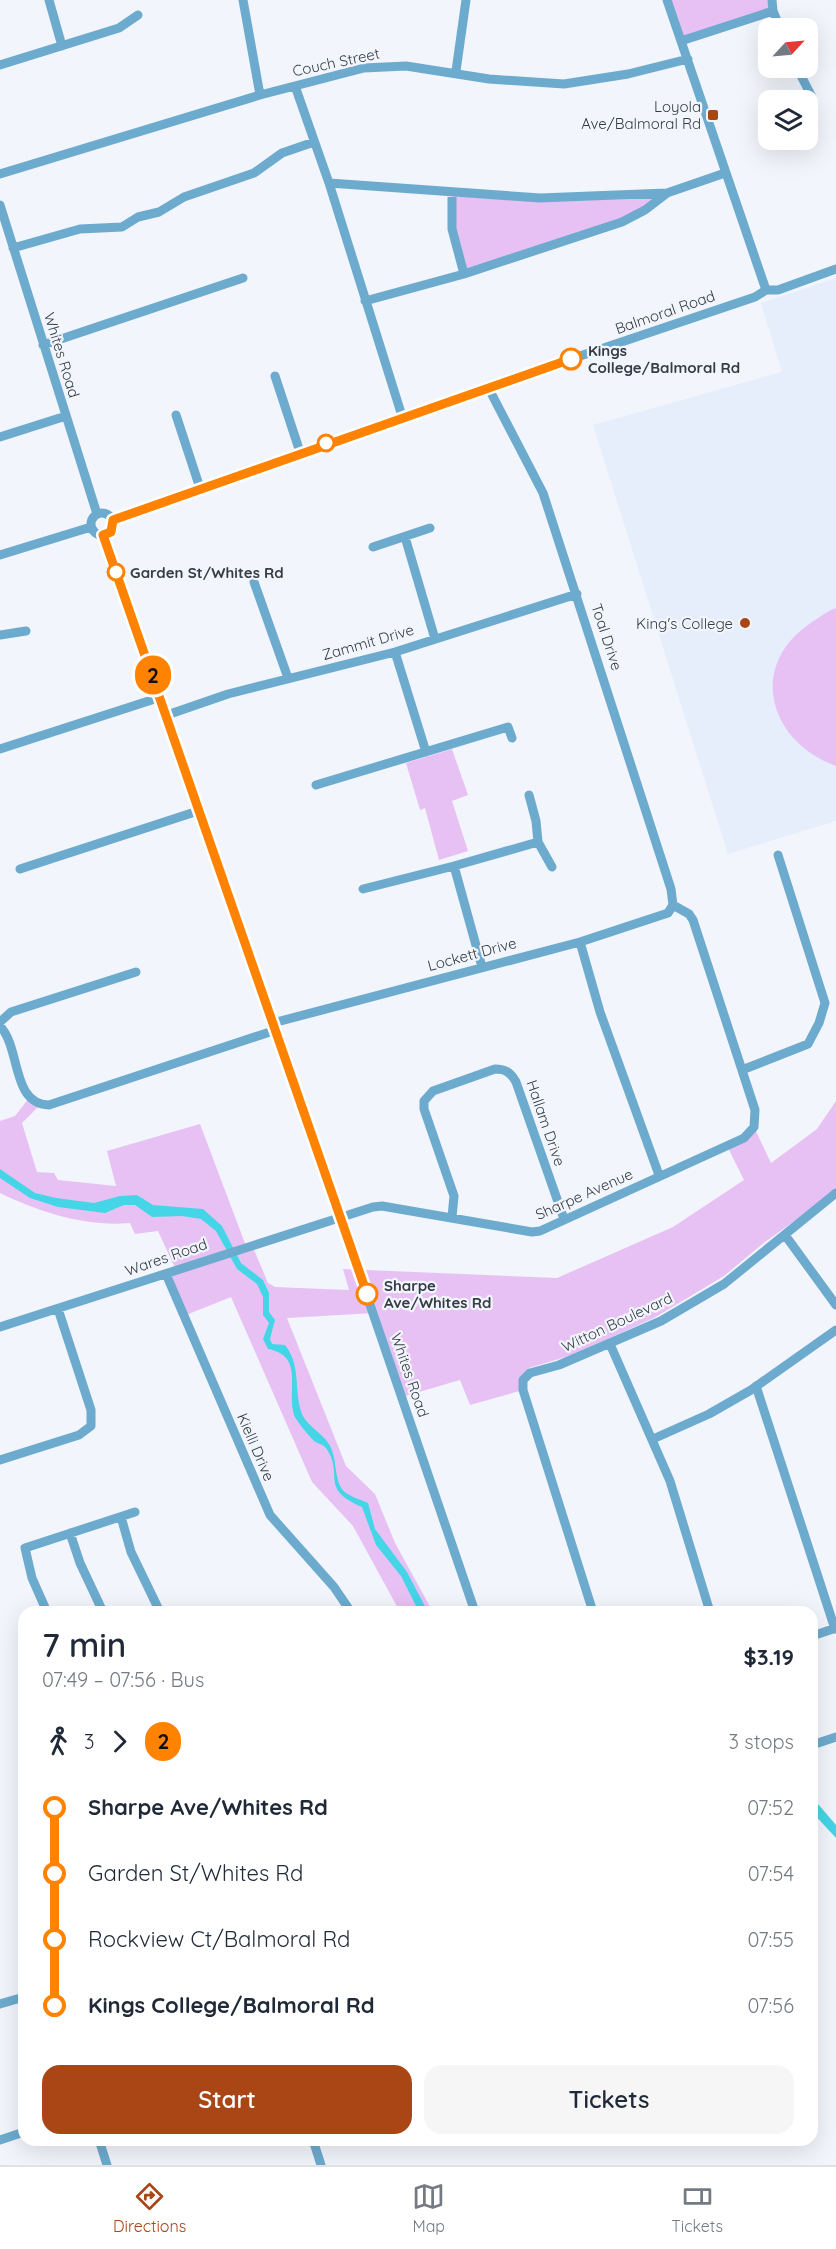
<!DOCTYPE html>
<meta charset="utf-8">
<style>
:root{--surface:#fff;--page:#f6f6f7;--text:#1f2937;--muted:#747a83;--line:#e0e1e3;--accent:#aa4516}
body{margin:0;font-family:Quicksand,sans-serif;background:var(--page);color:var(--text);height:100vh;display:flex;flex-direction:column;font-size:22px;white-space:nowrap}
*{box-sizing:border-box;margin:0}
p{font-size:20px;color:var(--muted)}
.icon{flex:none;width:33px;height:33px;fill:none;stroke:currentColor;stroke-width:2;stroke-linecap:round;stroke-linejoin:round}
.map{position:relative;flex:1;overflow:hidden}
.details{position:absolute;left:18px;top:1606px;width:800px;height:540px;display:flex;flex-direction:column;background:var(--surface);border-radius:18px;box-shadow:0 6px 24px #0002}
.details>*{flex:none}
.badge{padding:0 12px;border-radius:20px;font-size:21px;line-height:39px}
.needle{width:39px;rotate:64deg}
.controls{position:absolute;left:758px;top:18px;display:grid;gap:12px}
.controls a{display:grid;place-items:center;width:60px;height:60px;border-radius:12px;background:var(--surface);box-shadow:0 6px 24px #0002;font-size:30px}
.map>.badge{position:absolute;translate:-50% -50%;box-shadow:0 0 0 3px #fff}
.legs{display:flex;align-items:center;gap:9px;height:66px;padding:0 24px;font-size:20px}
.legs p{margin-inline-start:auto}
.overview{display:flex;align-items:center;justify-content:space-between;height:102px;padding:0 24px}
h1{font-size:33px;font-weight:600;line-height:45px}
.button{display:flex;gap:12px;margin-top:auto;padding:12px 24px}
.button a{flex:1;height:69px;border-radius:18px;background:var(--accent);color:#fff;font-size:24px;font-weight:600;line-height:69px;text-align:center}
.button a+a{background:var(--page);color:var(--text)}
ul{padding:0 24px;list-style:none}
li{display:flex;align-items:center;gap:21px;height:66px;font-size:22px}
li i{display:grid;place-items:center;width:9px;height:100%;margin:0 8px;background:currentColor}
li i::after{content:'';width:15px;height:15px;margin:-8px;border:4px solid;border-radius:50%;background:var(--surface)}
li p{margin-inline-start:auto}
li:first-child i{background:linear-gradient(#0000 50%,currentColor 0)}
li:last-child i{background:linear-gradient(currentColor 50%,#0000 0)}
.menu{display:flex;justify-content:space-around;align-items:center;height:84px;border-top:2px solid var(--line);background:var(--surface);font-size:16px;color:var(--muted)}
.menu a{display:grid;justify-items:center;gap:3px}
.menu .current{color:var(--accent)}
.map>svg:first-child{display:block}
</style>
<div class="map">
<svg width="836" height="2165" viewBox="0 0 836 2165">
<rect width="100%" height="100%" fill="#f2f5fb"/>
<path fill="#e6edfb" d="M836 278V821L728 854 593 425 782 372 761 303Z"/>
<path fill="#e8c1f4" d="M667 0H772L773 11 681 41Z
M452 193 540 198 667 193 645 210 464 274 455 246Z
M836 608V766C768 741 747 665 812 622 820 617 827 611 836 608Z
M452 749 468 795 452 801 468 851 439 860 425 808 420 810 406 763Z
M29 1098 40 1105 22 1123 37 1172 54 1173 58 1180 116 1186 107 1151 200 1124 246 1246 252 1245 268 1283 275 1287 349 1290 343 1269 557 1278 673 1227 744 1180 727 1146 754 1127 771 1163 817 1129 836 1101V1191L765 1242 724 1276 654 1318 572 1355 529 1368 523 1390 470 1405 460 1380 402 1397 374 1313 287 1318 346 1466 375 1494 395 1543 433 1612H400L353 1526 312 1482 231 1297 186 1315 168 1273 176 1270 158 1231 135 1234 130 1223C86 1227 39 1212 0 1193V1121L15 1116Z"/>
<path fill="#44d5e6" d="M0 1169 35 1193 56 1198 94 1203 120 1196 137 1195 153 1205 203 1209 222 1226 241 1263 263 1280 269 1293V1312L275 1320 270 1339 272 1344 285 1345C301 1365 294 1388 301 1411 305 1426 324 1433 330 1446 338 1460 333 1483 346 1493 352 1497 361 1500 368 1503L375 1529 407 1572 428 1612H419L401 1576 376 1545 362 1507C318 1488 345 1475 326 1448 323 1444 318 1444 314 1441 309 1436 297 1422 294 1415 286 1389 305 1356 268 1349L263 1339 269 1323 263 1315V1297L257 1284 237 1269 216 1231 201 1219 182 1216 152 1217 135 1205H124L105 1213 58 1207 30 1198 0 1178Z
M812 1797 836 1825V1838L812 1812Z"/>
<g fill="none" stroke-linecap="round" stroke-linejoin="round">
<path stroke="#6dabce" stroke-width="9" d="M49 0 62 46
M243 0 260 95
M773 11 780 28
M681 41 773 11 772 0
M0 65 119 28 138 15
M797 68 812 97
M456 71 466 0
M295 86 329 183 402 416
M0 174 260 95 364 68 406 66 489 79 564 84 628 74 688 59
M329 183 540 198 667 193 725 173
M452 193V229L464 274
M0 205 97 514
M13 248 80 229 122 227 138 217 159 212 184 197 254 173 282 153 314 142
M766 290H778L836 269
M365 301 464 274 622 222 645 210 666 194
M43 345 243 278
M275 376 300 452
M488 387 543 493 671 889 673 905
M176 415 200 488
M0 437 66 416
M91 524a11 11 0 1 1 22 0a11 11 0 1 1-22 0Z
M113 520 402 416 755 297 766 290 667 0
M103 535 201 810 475 1612
M405 537 435 639
M373 547 430 528
M0 555 91 527
M254 582 288 678
M0 635 26 631
M395 652 426 752
M167 715 228 694 395 652 577 594
M0 749 161 697
M316 785 508 727 512 738
M529 795 536 821 538 842 552 867
M20 869 201 810
M363 889 454 866
M580 942 600 1012 659 1175
M482 967 454 866 538 842
M0 1022 11 1012 136 972
M273 1023 580 942 668 913 673 905
M0 1026C21 1048 11 1104 49 1105L276 1030
M742 1070 808 1044 819 1023 825 1003 778 855
M452 1217 454 1196 424 1109V1101L433 1091 495 1069C506 1069 511 1073 516 1082L564 1219
M785 1235 836 1305
M166 1274 270 1515 334 1587 351 1612
M0 1327 373 1207 382 1206 532 1232 540 1231 744 1138 754 1127 755 1110 693 920 689 914 673 905
M610 1344 670 1481 710 1612
M756 1386 835 1629
M653 1439 709 1414 751 1390 836 1330
M0 1460 79 1435 91 1426V1410L58 1309
M121 1517 131 1552 160 1612
M70 1533 80 1563 103 1612
M47 1612 32 1578 25 1548 135 1512
M593 1612 523 1390V1380L530 1373 559 1365 661 1321 724 1284 836 1193
M812 1636 836 1628
M812 1745 836 1737
M0 2004 24 1997
M0 2140 24 2132
M99 2140 107 2165
M313 2140 321 2165"/>
</g>
<g fill="none" stroke-linecap="round" stroke-linejoin="round">
<g stroke="#fff" stroke-width="14">
<path id="line-1" d="M367 1294 103 535 111 532 113 520 571 359"/>
</g>
<use href="#line-1" stroke="#ff8200" stroke-width="9"/>
</g>
<g fill="#aa4516" stroke="#f2f5fb" stroke-width="2">
<rect x="707" y="109" width="12" height="12" rx="3"/>
<circle cx="745" cy="623" r="6"/>
</g>
<g fill="#fff" stroke="#ff8200" stroke-width="3">
<circle cx="571" cy="359" r="10"/>
<circle cx="326" cy="443" r="8"/>
<circle cx="116" cy="572" r="8"/>
<circle cx="367" cy="1294" r="10"/>
</g>
<g text-anchor="middle" dominant-baseline="central" stroke-width="4.5" stroke-linejoin="round" paint-order="stroke">
<g font-size="15" fill="#373d47" stroke="#f2f5fb">
<text transform="translate(336 62) rotate(-12)">Couch Street</text>
<text transform="translate(665 312) rotate(-19)">Balmoral Road</text>
<text transform="translate(62 355) rotate(73)">Whites Road</text>
<text transform="translate(607 637) rotate(72)">Toal Drive</text>
<text transform="translate(368 642) rotate(-16)">Zammit Drive</text>
<text transform="translate(472 954) rotate(-15)">Lockett Drive</text>
<text transform="translate(546 1123) rotate(71)">Hallam Drive</text>
<text transform="translate(584 1194) rotate(-24)">Sharpe Avenue</text>
<text transform="translate(166 1257) rotate(-19)">Wares Road</text>
<text transform="translate(617 1322) rotate(-25)">Witton Boulevard</text>
<text transform="translate(410 1375) rotate(71)">Whites Road</text>
<text transform="translate(256 1447) rotate(67)">Kielli Drive</text>
</g>
<g font-size="15" fill="#373d47" stroke="#f2f5fb" text-anchor="end">
<text x="701" y="106">Loyola<tspan x="701" dy="17">Ave/Balmoral Rd</tspan></text>
<text x="733" y="623">King's College</text>
</g>
<g font-size="15" font-weight="bold" fill="#373d47" stroke="#f2f5fb" text-anchor="start">
<text x="588" y="350">Kings<tspan x="588" dy="17">College/Balmoral Rd</tspan></text>
<text x="130" y="572">Garden St/Whites Rd</text>
<text x="384" y="1285">Sharpe<tspan x="384" dy="17">Ave/Whites Rd</tspan></text>
</g>
</g>
</svg>
<div class="controls">
<a><svg class="needle" viewBox="-14 -14 28 28"><path d="M0-13l5 13h-10z" fill="#e53935"/><path d="M0 13l5-13h-10z" fill="#747a83"/></svg></a>
<a><svg class="icon" aria-label="layers" viewBox="0 0 24 24"><path d="M12 4l9 5-9 5-9-5zM3 14l9 5 9-5"/></svg></a>
</div>
<b class="badge" style="left:153px;top:675px;background:#ff8200;color:#111">2</b>
<section class="details">
<div class="overview"><div><h1>7 min</h1><p>07:49 – 07:56 · Bus</p></div><b>$3.19</b></div>
<div class="legs"><svg class="icon" aria-label="walk" viewBox="0 0 24 24"><circle cx="13" cy="4" r="2"/><path d="M13 8l-2 6 4 7M11 14l-3 7M7 12l3-4h3l4 4"/></svg>3<svg class="icon" aria-label="forward" viewBox="0 0 24 24"><path d="M9 5l7 7-7 7"/></svg><b class="badge" style="background:#ff8200;color:#111">2</b><p>3 stops</p></div>
<ul>
<li><i style="color:#ff8200"></i><b>Sharpe Ave/Whites Rd</b><p>07:52</p></li>
<li><i style="color:#ff8200"></i><span>Garden St/Whites Rd</span><p>07:54</p></li>
<li><i style="color:#ff8200"></i><span>Rockview Ct/Balmoral Rd</span><p>07:55</p></li>
<li><i style="color:#ff8200"></i><b>Kings College/Balmoral Rd</b><p>07:56</p></li>
</ul>
<div class="button"><a>Start</a><a>Tickets</a></div>
</section>
</div>
<nav class="menu">
<a class="current"><svg class="icon" aria-label="directions" viewBox="0 0 24 24"><path d="M12 3l9 9-9 9-9-9zM9 14v-3h6M13 9l2 2-2 2"/></svg>Directions</a>
<a><svg class="icon" aria-label="map" viewBox="0 0 24 24"><path d="M3 6l6-2 6 2 6-2v14l-6 2-6-2-6 2zM9 4v14M15 6v14"/></svg>Map</a>
<a><svg class="icon" aria-label="tickets" viewBox="0 0 24 24"><path d="M3 7h18v10H3zM15 7v10"/></svg>Tickets</a>
</nav>
